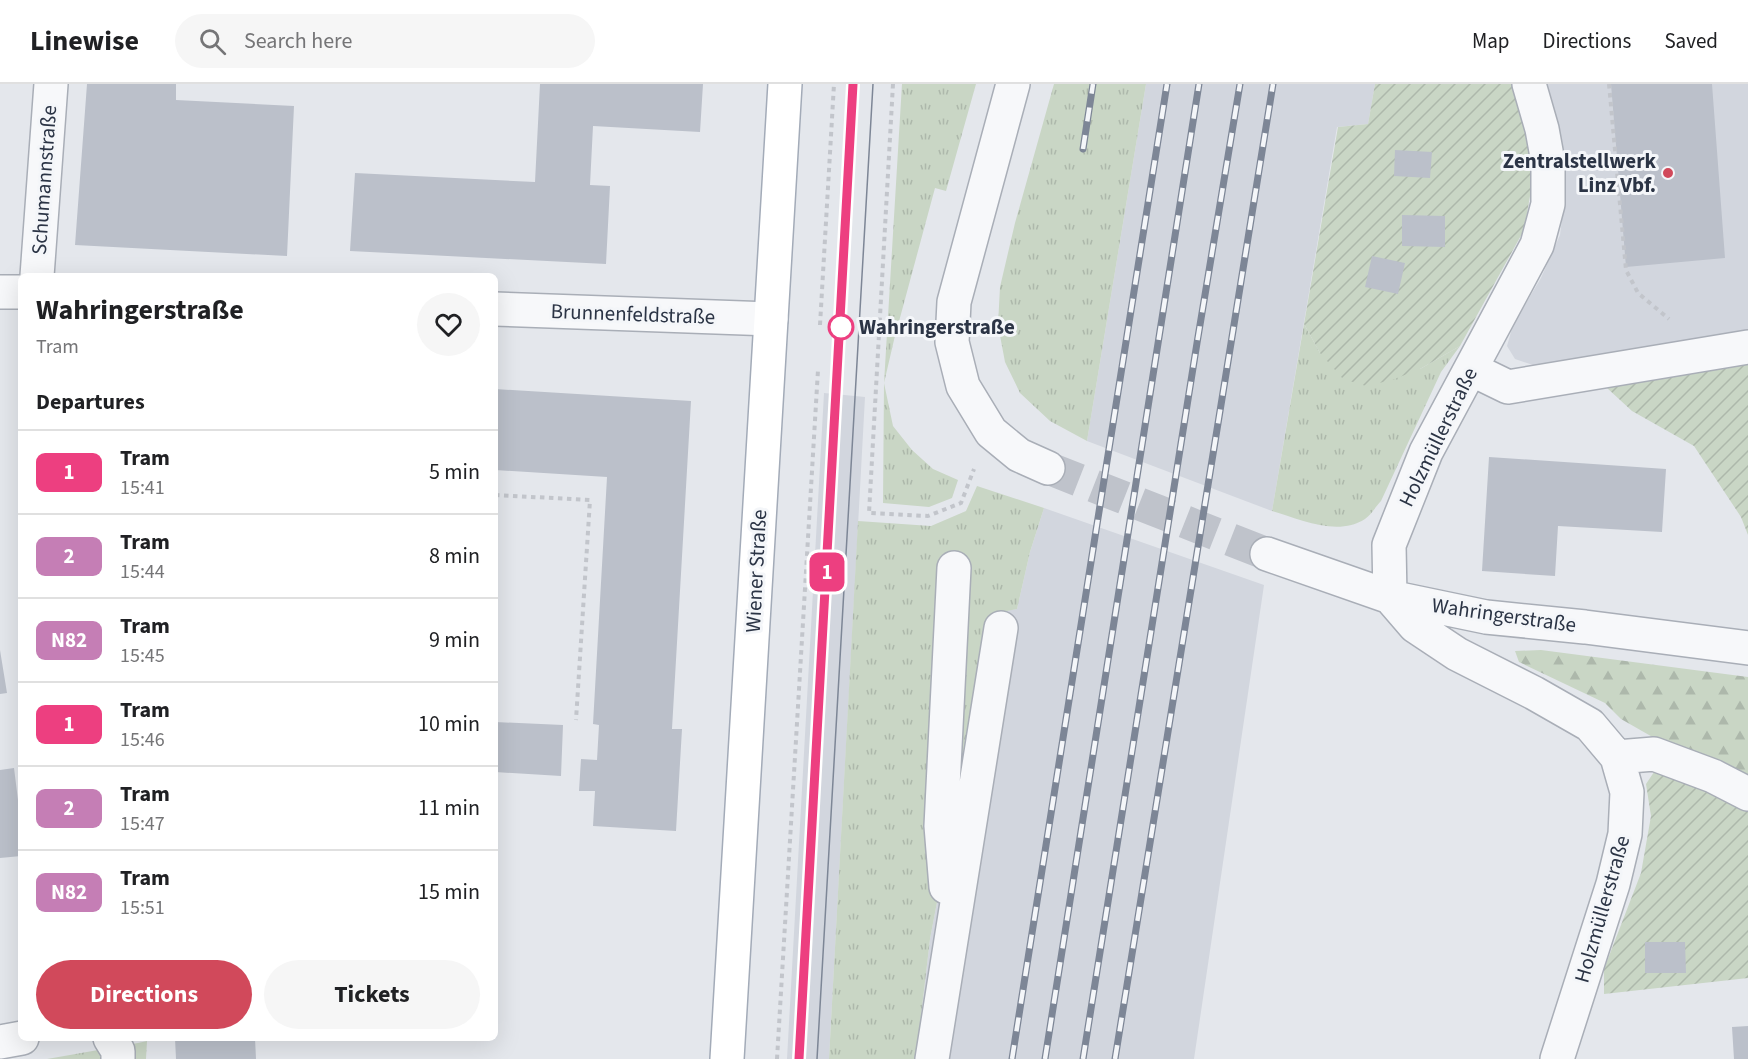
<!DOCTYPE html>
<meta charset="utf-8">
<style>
:root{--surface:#fff;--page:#f6f6f6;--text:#202124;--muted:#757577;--line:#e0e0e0;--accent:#d1495b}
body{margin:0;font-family:"Source Sans 3",sans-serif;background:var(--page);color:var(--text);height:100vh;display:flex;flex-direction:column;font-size:22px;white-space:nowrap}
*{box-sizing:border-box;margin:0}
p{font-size:20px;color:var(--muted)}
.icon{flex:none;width:33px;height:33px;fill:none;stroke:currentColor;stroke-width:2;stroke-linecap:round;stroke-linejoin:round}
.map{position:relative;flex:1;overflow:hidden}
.panel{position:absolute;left:18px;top:189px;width:480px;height:768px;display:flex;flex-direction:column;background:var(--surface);border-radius:9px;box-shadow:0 6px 24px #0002}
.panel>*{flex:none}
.badge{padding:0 12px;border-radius:9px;font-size:21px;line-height:39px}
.map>.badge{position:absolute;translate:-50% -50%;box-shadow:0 0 0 3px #fff}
h2{padding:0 18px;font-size:22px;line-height:54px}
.round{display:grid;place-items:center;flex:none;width:63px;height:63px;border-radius:32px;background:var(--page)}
.headline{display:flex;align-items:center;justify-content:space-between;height:102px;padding:0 18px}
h1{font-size:28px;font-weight:700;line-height:45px}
.button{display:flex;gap:12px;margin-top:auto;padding:12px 18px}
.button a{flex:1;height:69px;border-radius:36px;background:var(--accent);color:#fff;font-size:24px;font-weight:700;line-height:69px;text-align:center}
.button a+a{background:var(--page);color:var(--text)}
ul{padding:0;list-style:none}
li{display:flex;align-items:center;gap:18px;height:84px;padding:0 18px;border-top:2px solid var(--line)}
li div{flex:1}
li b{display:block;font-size:22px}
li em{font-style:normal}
li .badge{min-width:66px;font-weight:700;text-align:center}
header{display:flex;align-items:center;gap:36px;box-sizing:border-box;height:84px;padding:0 30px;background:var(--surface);border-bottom:2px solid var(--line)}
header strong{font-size:28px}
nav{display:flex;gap:33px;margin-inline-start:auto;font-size:21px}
.search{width:420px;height:54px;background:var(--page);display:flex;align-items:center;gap:15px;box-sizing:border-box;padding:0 21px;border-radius:33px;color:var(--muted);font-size:22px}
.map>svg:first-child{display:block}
</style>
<header>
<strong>Linewise</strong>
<div class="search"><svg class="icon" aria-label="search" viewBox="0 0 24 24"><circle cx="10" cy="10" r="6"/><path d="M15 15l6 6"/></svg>Search here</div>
<nav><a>Map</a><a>Directions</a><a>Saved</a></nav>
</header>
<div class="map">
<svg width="1748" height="975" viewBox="0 0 1748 975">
<defs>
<pattern id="grass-tufts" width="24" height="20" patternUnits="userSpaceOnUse" patternTransform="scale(1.5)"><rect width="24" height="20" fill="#c9d6c5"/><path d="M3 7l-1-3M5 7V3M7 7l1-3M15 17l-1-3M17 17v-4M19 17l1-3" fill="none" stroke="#adb8ab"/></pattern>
<pattern id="forest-firs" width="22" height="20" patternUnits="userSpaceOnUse" patternTransform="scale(1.5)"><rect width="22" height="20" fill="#c9d6c5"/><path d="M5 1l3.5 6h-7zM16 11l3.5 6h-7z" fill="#adb8ab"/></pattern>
<pattern id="garden-furrows" width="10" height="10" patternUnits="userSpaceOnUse" patternTransform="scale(1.5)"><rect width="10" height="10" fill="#c9d6c5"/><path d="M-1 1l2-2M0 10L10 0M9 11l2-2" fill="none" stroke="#adb8ab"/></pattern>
</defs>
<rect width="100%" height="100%" fill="#e4e7ec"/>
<path fill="#d2d6de" d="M1146 0H1375L1368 40 1337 43 1272 427 1087 357Z
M1545 0H1748V249L1556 281H1533L1515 275 1507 262 1513 241 1541 194 1560 151 1565 112 1559 50Z
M824 309 865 313 829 975H787Z
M1044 424 1264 501 1194 975H916L930 855 992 529 1017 525 1030 468Z"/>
<path fill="url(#grass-tufts)" d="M902 0H976L946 107 935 104 894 256 884 299 893 342 912 366 933 385 958 396 952 414 929 423 883 419 884 299Z
M1054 0H1146L1087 357 1050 337 1020 309 1005 278 998 241 1000 203 1015 139Z
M1304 240 1320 269 1420 285 1460 262 1441 288 1381 417C1376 422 1371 431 1365 435 1337 453 1300 435 1272 427Z
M977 402 1044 424 1030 468 1017 525 992 530 930 855 916 975H829L858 437 931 442 966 427Z
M147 957 146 975H47L138 959Z"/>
<path fill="url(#forest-firs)" d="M1541 566 1748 593V693L1735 684 1656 655 1621 635 1605 619 1519 578 1515 567Z"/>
<path fill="url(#garden-furrows)" d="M1375 0H1513L1528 62 1532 101 1524 146 1460 262 1420 285 1392 296 1366 302 1343 295 1320 269 1304 240 1338 43 1368 40Z
M1748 275V451L1741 433 1694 362 1632 327 1607 304Z
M1671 687 1748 726V894L1604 910V885L1641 789 1651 732 1646 700 1654 688Z"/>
<path fill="#bbc0ca" d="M87 0H176V16L294 22 287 172 75 161Z
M540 0H703L700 48 593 42 590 101 610 102 606 180 350 167 355 89 535 98Z
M1611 0H1712L1725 174 1626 183Z
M1395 66 1432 68 1430 94 1394 92Z
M1402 131 1445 132V163L1402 162Z
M1372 172 1405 179 1398 210 1365 203Z
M495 305 691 317 672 645H682L676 747 593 742 595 707H579L581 675 597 676 599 641 593 640 607 393 495 386Z
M1489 373 1666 385 1662 448 1558 442 1555 492 1482 487Z
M0 566 7 609 0 610Z
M495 638 563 641 561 692 495 688Z
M14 684 21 740V772L0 774V686Z
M1645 858H1685L1686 889H1645Z
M1748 942V975H1734L1732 943Z
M175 954H255L256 975H176Z"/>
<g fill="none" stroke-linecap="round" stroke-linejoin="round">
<path stroke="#bfc3cb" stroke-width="33" stroke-dasharray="33 16" stroke-linecap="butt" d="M1048 384 1267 470"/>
<g stroke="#a9aeb7" stroke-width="36">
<path id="minor" d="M1013 0 954 218 952 258 963 302 991 348 1019 371 1048 384
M1529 0 1542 45 1548 78V120L1537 161 1426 368 1389 461 1390 513 1415 542 1457 570 1534 609 1590 641 1617 673 1627 708 1625 750 1613 800 1557 975
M37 192 51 0
M0 208H21
M495 225 771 235
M1471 285 1508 303 1748 263
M1267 470 1390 513 1486 533 1585 543 1748 564
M1617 673 1654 670 1713 692 1748 710
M946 803 941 742 954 484
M110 954 118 967V975
M0 958 22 954
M932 975 1001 544"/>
</g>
<g stroke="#a3abb8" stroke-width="36">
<path id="major" d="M727 975 785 0"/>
</g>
<path stroke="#c2c5cb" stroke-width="4" stroke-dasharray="4.5 4.5" stroke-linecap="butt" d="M893 0 869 429 928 432 961 419 974 385
M1609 0 1626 186 1638 209 1669 235
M1598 74 1615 73
M820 241 834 0
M495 411 590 416 576 636
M777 975 818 286"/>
<use href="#minor" stroke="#f7f8fa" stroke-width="33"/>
<use href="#major" stroke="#fff" stroke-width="33"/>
<path stroke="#7d8696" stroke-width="1.5" d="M799 975 853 0
M817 975 873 0"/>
<g stroke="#7d8696" stroke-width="7">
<path id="rail" d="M1083 65 1093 0
M1012 975 1167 0
M1045 975 1199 0
M1083 975 1197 259 1240 0
M1115 975 1273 0"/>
</g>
<use href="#rail" stroke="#f4f6f9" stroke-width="4.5" stroke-dasharray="14" stroke-linecap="butt"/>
</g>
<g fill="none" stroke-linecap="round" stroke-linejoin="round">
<g stroke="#fff" stroke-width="14">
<path id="line" d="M799 975 853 0"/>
</g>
<use href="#line" stroke="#ed3f80" stroke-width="9"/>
</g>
<circle fill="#d1495b" stroke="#f4f6f9" stroke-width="2" cx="1668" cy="89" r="6"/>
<circle fill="#fff" stroke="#ed3f80" stroke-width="3" cx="841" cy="243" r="12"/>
<g text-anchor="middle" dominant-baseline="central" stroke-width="6" stroke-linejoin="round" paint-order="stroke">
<g font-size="21" font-weight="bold" fill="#2b3445" stroke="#f4f6f9" text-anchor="end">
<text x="1656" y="77">Zentralstellwerk<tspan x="1656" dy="24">Linz Vbf.</tspan></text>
</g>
<g font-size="21" fill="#2b3445" stroke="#f4f6f9">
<text transform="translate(44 96) rotate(-86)">Schumannstraße</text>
<text transform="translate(633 230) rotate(2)">Brunnenfeldstraße</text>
<text transform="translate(1438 353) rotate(-64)">Holzmüllerstraße</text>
<text transform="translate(756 487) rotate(-87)">Wiener Straße</text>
<text transform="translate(1504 531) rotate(8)">Wahringerstraße</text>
<text transform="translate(1602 825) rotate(-74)">Holzmüllerstraße</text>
</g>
<g font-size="21" font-weight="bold" fill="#2b3445" stroke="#f4f6f9" text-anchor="start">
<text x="859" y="243">Wahringerstraße</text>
</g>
</g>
</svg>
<b class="badge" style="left:827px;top:488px;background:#ed3f80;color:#fff">1</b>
<section class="panel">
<div class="headline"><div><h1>Wahringerstraße</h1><p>Tram</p></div><a class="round"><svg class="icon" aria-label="heart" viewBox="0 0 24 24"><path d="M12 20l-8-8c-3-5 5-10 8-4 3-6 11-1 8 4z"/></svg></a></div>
<h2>Departures</h2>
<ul>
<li><span class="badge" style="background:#ed3f80;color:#fff">1</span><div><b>Tram</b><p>15:41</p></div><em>5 min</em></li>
<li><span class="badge" style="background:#c57eb5;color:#fff">2</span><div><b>Tram</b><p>15:44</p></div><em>8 min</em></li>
<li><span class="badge" style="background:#c57eb5;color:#fff">N82</span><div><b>Tram</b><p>15:45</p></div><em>9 min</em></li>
<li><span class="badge" style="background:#ed3f80;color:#fff">1</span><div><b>Tram</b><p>15:46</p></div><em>10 min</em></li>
<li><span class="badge" style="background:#c57eb5;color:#fff">2</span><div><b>Tram</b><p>15:47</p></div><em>11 min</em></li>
<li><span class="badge" style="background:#c57eb5;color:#fff">N82</span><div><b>Tram</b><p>15:51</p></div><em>15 min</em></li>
</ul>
<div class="button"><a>Directions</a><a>Tickets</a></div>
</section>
</div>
